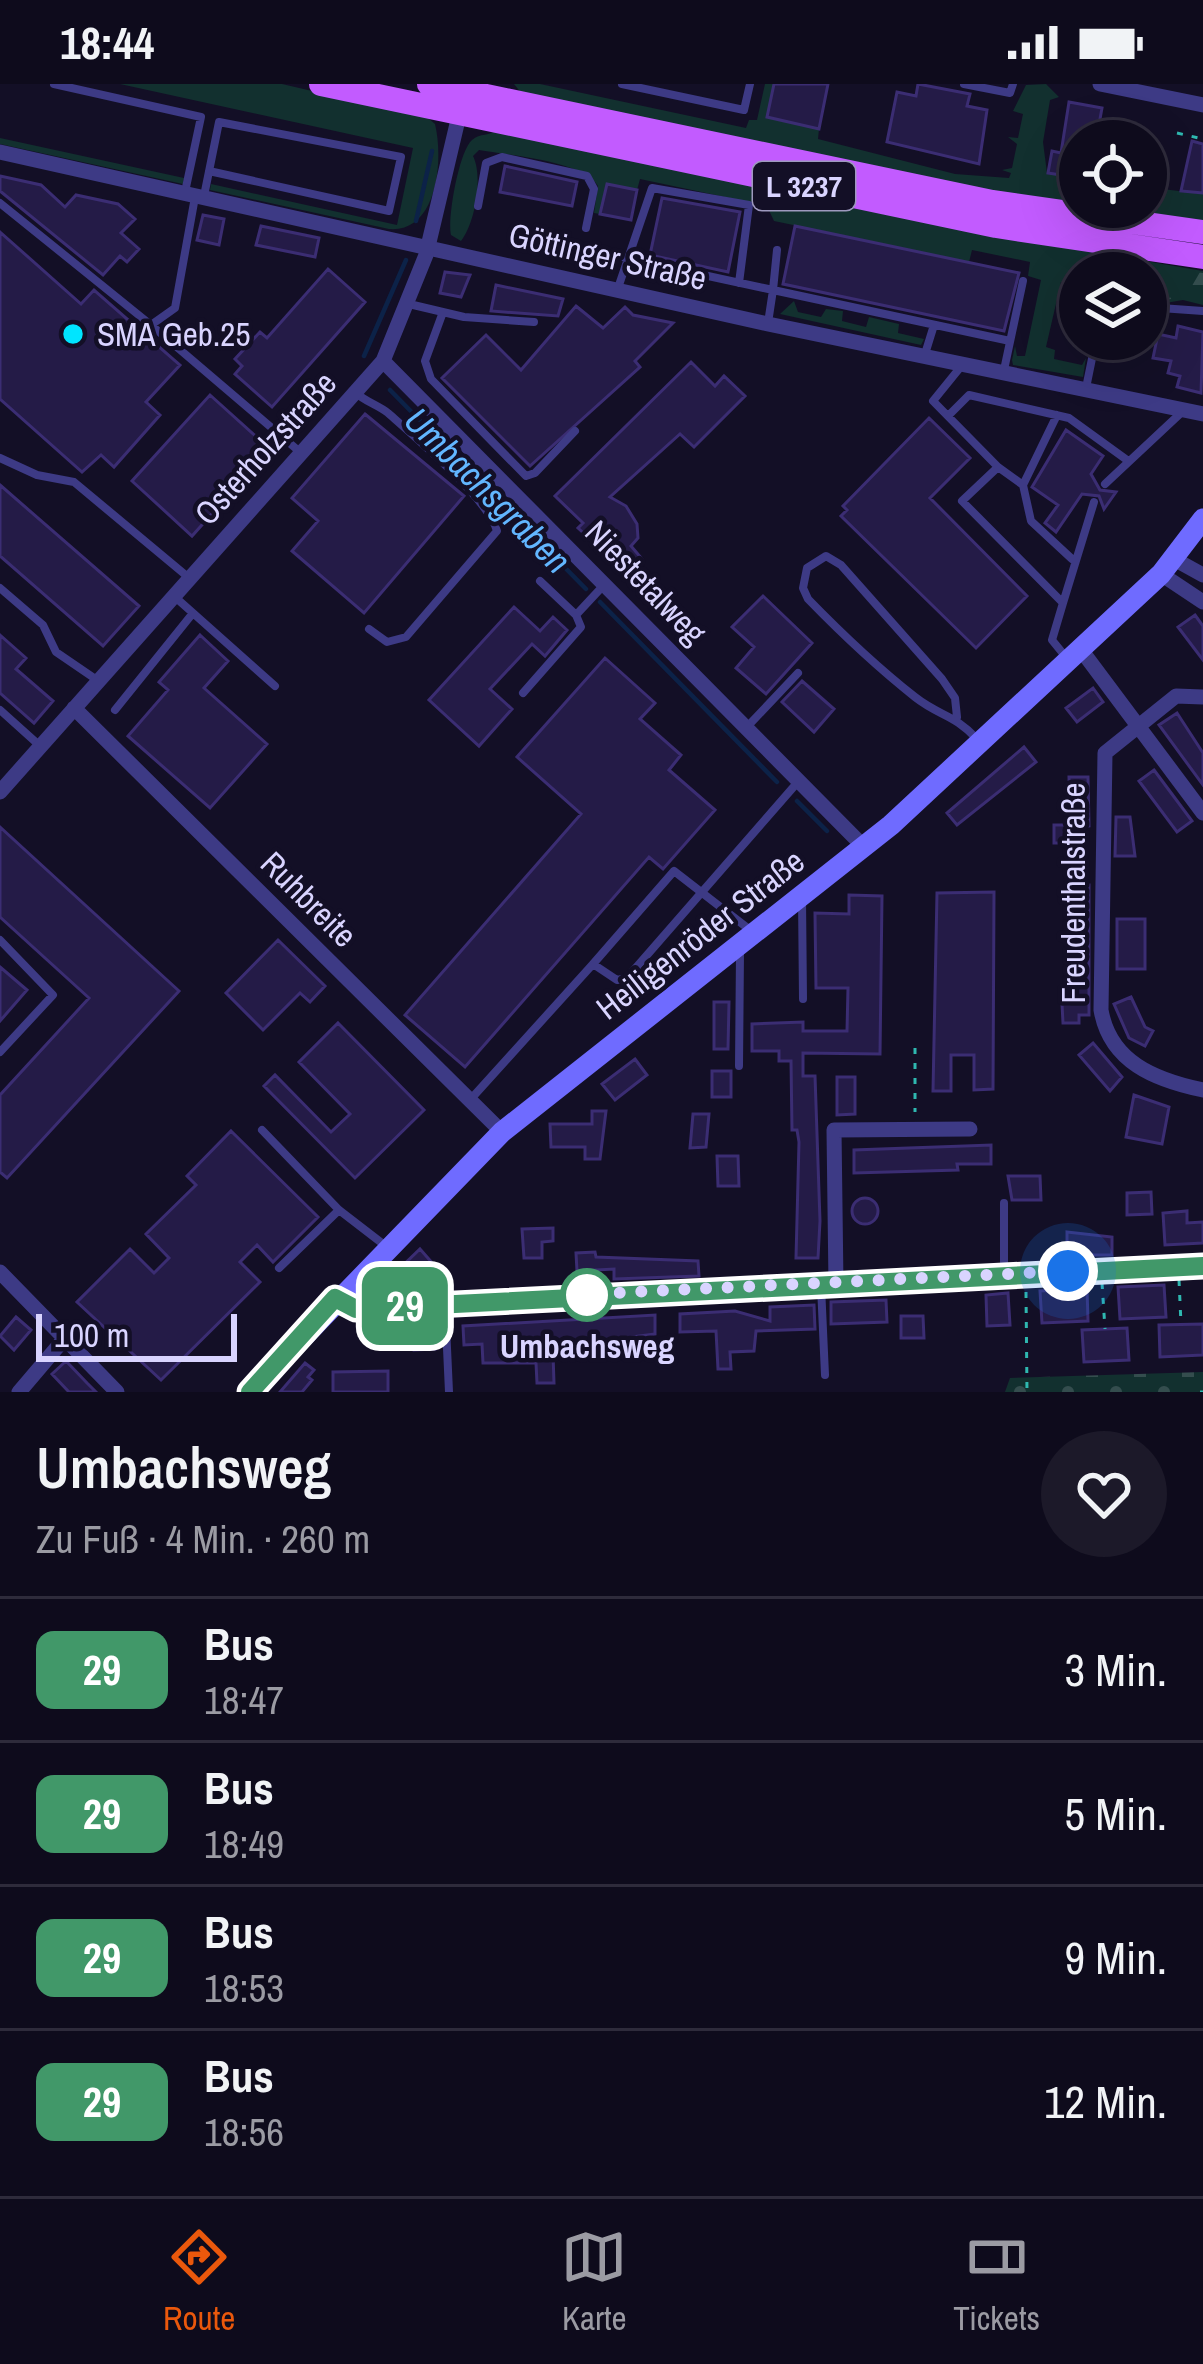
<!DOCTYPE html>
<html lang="de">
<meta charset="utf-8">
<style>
:root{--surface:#0e0b1c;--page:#1c1929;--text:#f1f3f6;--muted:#9b9ba3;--line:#2e2b3b;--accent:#ea580c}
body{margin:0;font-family:"Archivo Narrow",sans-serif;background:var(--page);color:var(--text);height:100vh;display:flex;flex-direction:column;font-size:45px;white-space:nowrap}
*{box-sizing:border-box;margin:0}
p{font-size:39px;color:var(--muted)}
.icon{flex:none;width:66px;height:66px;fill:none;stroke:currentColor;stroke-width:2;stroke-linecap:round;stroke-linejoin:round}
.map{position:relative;height:1308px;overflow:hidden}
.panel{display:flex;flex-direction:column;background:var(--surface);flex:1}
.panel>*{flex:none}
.badge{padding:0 24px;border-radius:18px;font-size:42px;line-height:78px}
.tools{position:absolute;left:1059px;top:36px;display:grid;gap:24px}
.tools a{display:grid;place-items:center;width:108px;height:108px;border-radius:50%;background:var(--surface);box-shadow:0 12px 48px #0002,0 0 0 3px var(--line);font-size:60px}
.scale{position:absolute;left:36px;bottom:30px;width:201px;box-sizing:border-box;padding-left:12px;border:6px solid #d9d4ff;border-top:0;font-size:33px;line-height:42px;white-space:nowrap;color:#d9d4ff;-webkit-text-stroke:9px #130f26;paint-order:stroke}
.you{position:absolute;width:60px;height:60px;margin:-30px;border:9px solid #fff;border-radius:50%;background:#1a73e8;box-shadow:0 0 0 18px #1a73e833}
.map>.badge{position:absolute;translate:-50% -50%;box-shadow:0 0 0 6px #fff}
.round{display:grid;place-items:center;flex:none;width:126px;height:126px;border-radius:63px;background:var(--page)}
.headline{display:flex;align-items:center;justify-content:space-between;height:204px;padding:0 36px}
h1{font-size:57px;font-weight:600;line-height:90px}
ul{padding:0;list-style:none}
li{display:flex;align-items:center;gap:36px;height:144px;padding:0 36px;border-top:3px solid var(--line)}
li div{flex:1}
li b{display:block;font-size:45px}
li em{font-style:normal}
li .badge{min-width:132px;font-weight:700;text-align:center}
.status{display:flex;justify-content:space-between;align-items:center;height:84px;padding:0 60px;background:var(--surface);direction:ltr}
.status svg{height:33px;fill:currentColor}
.tabs{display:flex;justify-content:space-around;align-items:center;height:168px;border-top:3px solid var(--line);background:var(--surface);font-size:33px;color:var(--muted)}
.tabs a{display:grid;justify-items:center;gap:6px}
.tabs .selected{color:var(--accent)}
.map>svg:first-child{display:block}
</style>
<div class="status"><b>18:44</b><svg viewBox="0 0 49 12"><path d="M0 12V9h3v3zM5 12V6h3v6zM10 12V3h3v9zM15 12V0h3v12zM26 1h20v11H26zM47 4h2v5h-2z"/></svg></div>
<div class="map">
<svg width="1203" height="1308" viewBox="0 0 1203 1308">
<defs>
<pattern id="forest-firs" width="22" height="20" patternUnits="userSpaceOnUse" patternTransform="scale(3)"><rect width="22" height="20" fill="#12302f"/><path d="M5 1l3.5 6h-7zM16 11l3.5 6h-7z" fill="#344d4e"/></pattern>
<pattern id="cemetery-stones" width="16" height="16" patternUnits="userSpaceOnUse" patternTransform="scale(3)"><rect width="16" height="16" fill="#12302f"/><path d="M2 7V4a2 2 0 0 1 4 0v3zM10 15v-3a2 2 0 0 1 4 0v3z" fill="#344d4e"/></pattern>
</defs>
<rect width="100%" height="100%" fill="#130f26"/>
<path fill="#12302f" d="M120 0H282L428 34 435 40C444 77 437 149 389 145L210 106 211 100 397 141 413 64Z
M514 0H540L746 44 749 36H757L765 0H774L767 33 819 45 818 55 955 90 1009 94 1011 89 1002 86 1012 84 1017 60 1008 53 1018 54 1023 30 1013 27 1026 1 1046 0 1059 13 1050 16 1043 58 1047 89 1080 95V123H1146V103L1203 110V138C973 115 748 58 522 10Z
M497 46 996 151 1203 187V221L1183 216 1154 221 1156 209 1146 207V189L1072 192 1070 200 1061 198 1046 263 1055 266 1054 275 1082 281 1086 274 1083 293 1013 281 1012 276 1015 262 1017 272H1025L1041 196 1028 192 1030 178 972 166 969 178 929 170 919 211 914 166 774 137 767 122 640 95 637 106 607 100 600 130 594 129 598 102C584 77 507 71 479 66L473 72C483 92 476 137 461 157L451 151C447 135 459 67 472 56 480 49 490 52 497 46Z
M0 54 184 94 183 100 0 60Z
M794 217 798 228 821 233 826 225 843 227 842 237 866 243 869 233 899 240 898 249 924 255 921 261 780 230Z"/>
<path fill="url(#forest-firs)" d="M1091 174 1203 189V211L1163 216 1157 201 1146 199V189H1095L1087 180Z"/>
<path fill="url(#cemetery-stones)" d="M1203 1288V1308H1005L1010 1294Z"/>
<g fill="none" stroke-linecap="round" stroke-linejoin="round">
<path stroke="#0c2248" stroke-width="4.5" d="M416 137 432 67
M364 272 406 176
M390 306 586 505
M600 518 777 698
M797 717 827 747"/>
</g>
<path fill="#241b47" stroke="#3b2d73" stroke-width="3" d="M774 0H828L819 45 767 33Z
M918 0 970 10 967 22 987 26 979 80 887 58 897 8 916 12Z
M1069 18 1102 24 1096 57H1080V94L1048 89 1052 67 1061 69Z
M1192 57 1203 60V109L1181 107Z
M505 82 577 98 572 122 500 108Z
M0 92 41 101 65 123 76 111 118 120 135 135 121 149 139 165 127 178 120 172 103 191 0 107Z
M607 100 637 106 631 136 600 130Z
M662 114 740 128 728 188 650 171Z
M203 131 224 135 219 161 197 156Z
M261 142 319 154 315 173 256 161Z
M795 142 1019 189 1004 247 783 200Z
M0 148 81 220 94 206 180 281 146 318 160 331 114 383 101 371 82 388 0 315Z
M328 185 365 218 272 323 235 290 242 282 235 275 260 248 267 254Z
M445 188 470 191 461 213 440 209Z
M496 201 563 215 558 232 491 227Z
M576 222 603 244 625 223 633 231 673 239 635 277 640 283 530 382 442 294 486 251 521 286Z
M1178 242 1203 248 1201 309 1177 303 1180 292 1168 289 1171 277 1153 274 1158 250 1176 254Z
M691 278 715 302 724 292 745 312 694 363 680 350 610 413 626 422 637 440 638 454 631 462 642 475 628 490 578 444 583 439 555 412Z
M210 311 270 365 192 452 132 397Z
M365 330 464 412 364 529 292 467 318 437 292 414Z
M929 334 970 374 930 414 1027 512 976 564 841 432 847 426 843 422Z
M1066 346 1103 372 1091 390 1100 406 1116 408 1104 425 1099 412 1082 410 1056 448 1045 439 1058 421 1032 403Z
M0 401 139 522 103 562 0 472Z
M763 512 812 559 766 610 736 584 754 563 732 543Z
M514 523 540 547 553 533 567 546 545 572 532 560 490 605 512 625 479 662 429 616Z
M1195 531 1203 542V576L1178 543Z
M0 551 26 574 16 585 53 617 34 639 0 609Z
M200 551 228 577 204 604 267 660 210 724 128 652 168 606 159 598Z
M605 574 655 619 640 635 681 671 669 686 715 726 663 785 649 773 465 983 405 931 581 730 517 673Z
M802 597 834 625 814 648 782 618Z
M1093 604 1103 618 1077 638 1066 624Z
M1177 629 1203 669V701L1159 641Z
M1024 663 1036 678 957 741 947 729Z
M1154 686 1192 737 1177 748 1139 697Z
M1069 693H1088L1089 742 1082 743V759H1054V741H1070Z
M1116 733H1130L1135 772H1115Z
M0 743 179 907 7 1094 0 1088V1011L89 914 0 833Z
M1069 801H1089V931H1079V939H1063L1062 920H1069Z
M994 808 993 1005 974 1006V971H951V1007H933L937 809Z
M849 811 882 812 880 970 803 969V992H815L820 1137 818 1174H796L799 1058 797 1046H792L791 977H779V967H752V940L803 938V947H847L848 904H816L815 829 849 830Z
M1117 835H1145V885H1117Z
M278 856 325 902 310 918 300 909 263 946 226 909Z
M0 883 27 906 0 937Z
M1131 913 1145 943 1153 947 1145 962 1129 954 1114 920Z
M714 918H729L728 965H714Z
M338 939 424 1026 355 1094 264 1002 275 991 331 1048 350 1030 299 978Z
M1093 959 1122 993 1110 1007 1079 971Z
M635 975 647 991 615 1016 602 1000Z
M712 987H731V1013H712Z
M837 993H855V1030L837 1031Z
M1134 1011 1169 1023 1162 1060 1126 1053Z
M592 1027H606L600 1075H585V1063H551L550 1040H592Z
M693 1030H709L706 1063 690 1064Z
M231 1047 318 1133 273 1178 257 1161 240 1178 260 1198 161 1296 77 1218 130 1165 154 1189 169 1174 146 1150 196 1101 187 1092Z
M991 1061V1080H957L958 1086 854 1089V1066Z
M717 1072H738L739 1102H718Z
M1008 1092H1040L1041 1116H1012Z
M1151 1108 1152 1130 1127 1131V1109Z
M852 1127a13 13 0 1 1 26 0a13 13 0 1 1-26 0Z
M1187 1127V1139L1203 1138V1159L1165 1161 1163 1129Z
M553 1144V1157L542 1158V1174H524L522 1145Z
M1067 1148 1112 1153V1171H1067Z
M420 1165 434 1181 409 1205 395 1189Z
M595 1168 596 1173 698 1177 699 1192 614 1195V1185L577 1187 576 1169Z
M1164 1201 1166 1233 1120 1235 1118 1203Z
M1087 1204 1088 1237 1042 1239 1040 1207Z
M1008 1209 1010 1241 987 1242 986 1211Z
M886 1216 887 1238 831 1240V1218Z
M814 1221 815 1245 756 1247 754 1267 730 1268 731 1285H718L716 1247 680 1248V1230L735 1227 770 1237V1223Z
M655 1231V1250L561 1262 562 1270H553L554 1299H537L536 1279H483L482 1260 464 1261 463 1242Z
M901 1232H923L924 1254H901Z
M16 1233 31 1246 14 1266 0 1252Z
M1203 1240V1271L1160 1273 1159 1241Z
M434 1244 435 1265 414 1266 412 1246Z
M1127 1244 1129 1276 1084 1278 1082 1246Z
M66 1277 87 1299 96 1308H69L52 1290Z
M305 1279 314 1286 308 1293 312 1296 302 1308H280Z
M388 1287V1308H333V1288Z"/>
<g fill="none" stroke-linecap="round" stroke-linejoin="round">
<path stroke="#2fb8b0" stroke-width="3" stroke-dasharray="6 9" stroke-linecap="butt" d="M1177 49 1203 55
M915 964V1028
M1179 1196 1181 1240
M1102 1199 1105 1245
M1026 1208 1027 1308
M1200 1308H1203"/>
<path stroke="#3d3a85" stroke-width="8" d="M54 0 201 33 185 108
M622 0 744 26 750 0
M964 0 1010 9 1013 0
M204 112 219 38 401 73 389 127 209 87
M0 119 151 241 175 224 195 113
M478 122 486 79 502 73 587 92 594 105 586 144
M777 166 773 206 1010 257
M625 174 773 206 768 239
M618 204 652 104 749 121 739 199
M409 220 464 233 534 238
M1146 223 1203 227
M443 228 425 277 431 295 526 392 535 389 575 347
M151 241 300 368
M925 270 934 241
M963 280 933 317 998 383 962 417 1063 519 1052 556 1065 572
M1004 286 1023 197
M1086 304 1096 255
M356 309C366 318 378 321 388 329 414 352 489 416 497 447L406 553 387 558 369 545
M948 332 969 311 1069 334 1127 376
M0 374 37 391 74 398 188 493
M998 383 1023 401 1031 437 1072 475
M1105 400 1183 327
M1023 401 1057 331
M540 497 576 531 603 502
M0 504 43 541 56 568 97 596
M175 513 275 602
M1063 519 1094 418
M523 609 581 543 576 531
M0 626 39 661
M115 626 193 529
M957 633 955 614 942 595 841 481 826 472 807 484 803 504 808 515C842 550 877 583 915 613 939 632 954 630 977 655
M746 644 798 589
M802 814 803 915
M0 856 53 911 0 968
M593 880 674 787 754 849
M739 982 740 869
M470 1016 593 880 617 896 627 894 797 699
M262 1046 339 1126 387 1163
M1004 1119V1190
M279 1184 339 1126
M821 1202 825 1291
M445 1220 449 1308"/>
<path stroke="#3d3a85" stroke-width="15" d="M1100 0 1203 21
M0 68 768 240 1203 330
M383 277 864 763
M1174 475 1203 491
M1161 490 1203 518
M1082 567 1203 729
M1203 613 1176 612 1105 669 1101 926C1110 978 1155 996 1203 1006
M74 624 502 1048
M0 708 383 277 426 171 461 23
M0 1188 117 1308
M836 1200 834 1046 970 1045
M336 1214 355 1225 1203 1182
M19 1308 65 1254"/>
<path stroke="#6f6bff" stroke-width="21" d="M250 1308 502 1048 891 741 1161 490 1203 435"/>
<path stroke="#c25bff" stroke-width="24" d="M321 0 996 142 1203 173
M429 0 992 118 1203 148"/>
</g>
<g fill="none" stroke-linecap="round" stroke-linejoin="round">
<g stroke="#fff" stroke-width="27">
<path id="line" d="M250 1308 335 1214 356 1225 1203 1182"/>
</g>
<use href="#line" stroke="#419869" stroke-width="18"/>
<path stroke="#d9d4ff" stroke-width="12" stroke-dasharray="0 21.6" d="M587 1211H571L1068 1187"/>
</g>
<circle fill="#00e5ff" stroke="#130f26" stroke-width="4.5" cx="73" cy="250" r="12"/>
<circle fill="#fff" stroke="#419869" stroke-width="6" cx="587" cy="1211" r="24"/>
<g text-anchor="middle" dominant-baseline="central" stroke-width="9" stroke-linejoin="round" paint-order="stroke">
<rect fill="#130f26" stroke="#9e99be" stroke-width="3" x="753" y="78" width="102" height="48" rx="9"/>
<g font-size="30" font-weight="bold" fill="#d9d4ff">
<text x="804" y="102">L 3237</text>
</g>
<g font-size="33" fill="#d9d4ff" stroke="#130f26">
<text transform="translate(608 172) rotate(13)">Göttinger Straße</text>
<text transform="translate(265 364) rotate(-48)">Osterholzstraße</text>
<text transform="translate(646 498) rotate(46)">Niestetalweg</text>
<text transform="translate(1073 809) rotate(-90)">Freudenthalstraße</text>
<text transform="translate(309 815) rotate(45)">Ruhbreite</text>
<text transform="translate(700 850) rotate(-38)">Heiligenröder Straße</text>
</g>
<g font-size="33" fill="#d9d4ff" stroke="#130f26" text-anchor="start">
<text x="97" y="250">SMA Geb.25</text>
</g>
<g font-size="33" font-weight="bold" fill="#d9d4ff" stroke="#130f26">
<text x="587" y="1262">Umbachsweg</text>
</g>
<g font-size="36" font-style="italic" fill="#62b6ff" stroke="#130f26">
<text transform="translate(488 406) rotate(45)">Umbachsgraben</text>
</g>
</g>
</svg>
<div class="tools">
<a><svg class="icon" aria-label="locate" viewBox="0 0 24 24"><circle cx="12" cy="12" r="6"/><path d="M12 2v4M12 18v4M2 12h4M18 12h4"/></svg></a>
<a><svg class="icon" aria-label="layers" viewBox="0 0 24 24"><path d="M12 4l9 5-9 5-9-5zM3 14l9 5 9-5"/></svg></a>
</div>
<div class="scale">100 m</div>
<div class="you" style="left:1068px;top:1187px"></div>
<b class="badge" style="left:405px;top:1222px;background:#419869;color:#fff">29</b>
</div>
<section class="panel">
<div class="headline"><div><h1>Umbachsweg</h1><p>Zu Fuß · 4 Min. · 260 m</p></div><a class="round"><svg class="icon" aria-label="heart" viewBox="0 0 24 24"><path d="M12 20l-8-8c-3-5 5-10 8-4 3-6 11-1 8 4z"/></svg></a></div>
<ul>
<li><span class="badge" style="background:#419869;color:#fff">29</span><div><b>Bus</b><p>18:47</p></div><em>3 Min.</em></li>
<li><span class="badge" style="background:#419869;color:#fff">29</span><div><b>Bus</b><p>18:49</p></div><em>5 Min.</em></li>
<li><span class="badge" style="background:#419869;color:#fff">29</span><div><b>Bus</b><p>18:53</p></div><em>9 Min.</em></li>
<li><span class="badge" style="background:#419869;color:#fff">29</span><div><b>Bus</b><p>18:56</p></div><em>12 Min.</em></li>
</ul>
</section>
<nav class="tabs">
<a class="selected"><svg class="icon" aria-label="directions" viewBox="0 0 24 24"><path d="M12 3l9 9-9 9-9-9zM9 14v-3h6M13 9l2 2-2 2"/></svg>Route</a>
<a><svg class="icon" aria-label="map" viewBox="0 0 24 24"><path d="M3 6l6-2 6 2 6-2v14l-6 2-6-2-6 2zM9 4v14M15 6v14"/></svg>Karte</a>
<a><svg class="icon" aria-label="tickets" viewBox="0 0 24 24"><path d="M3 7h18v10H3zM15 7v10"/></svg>Tickets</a>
</nav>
